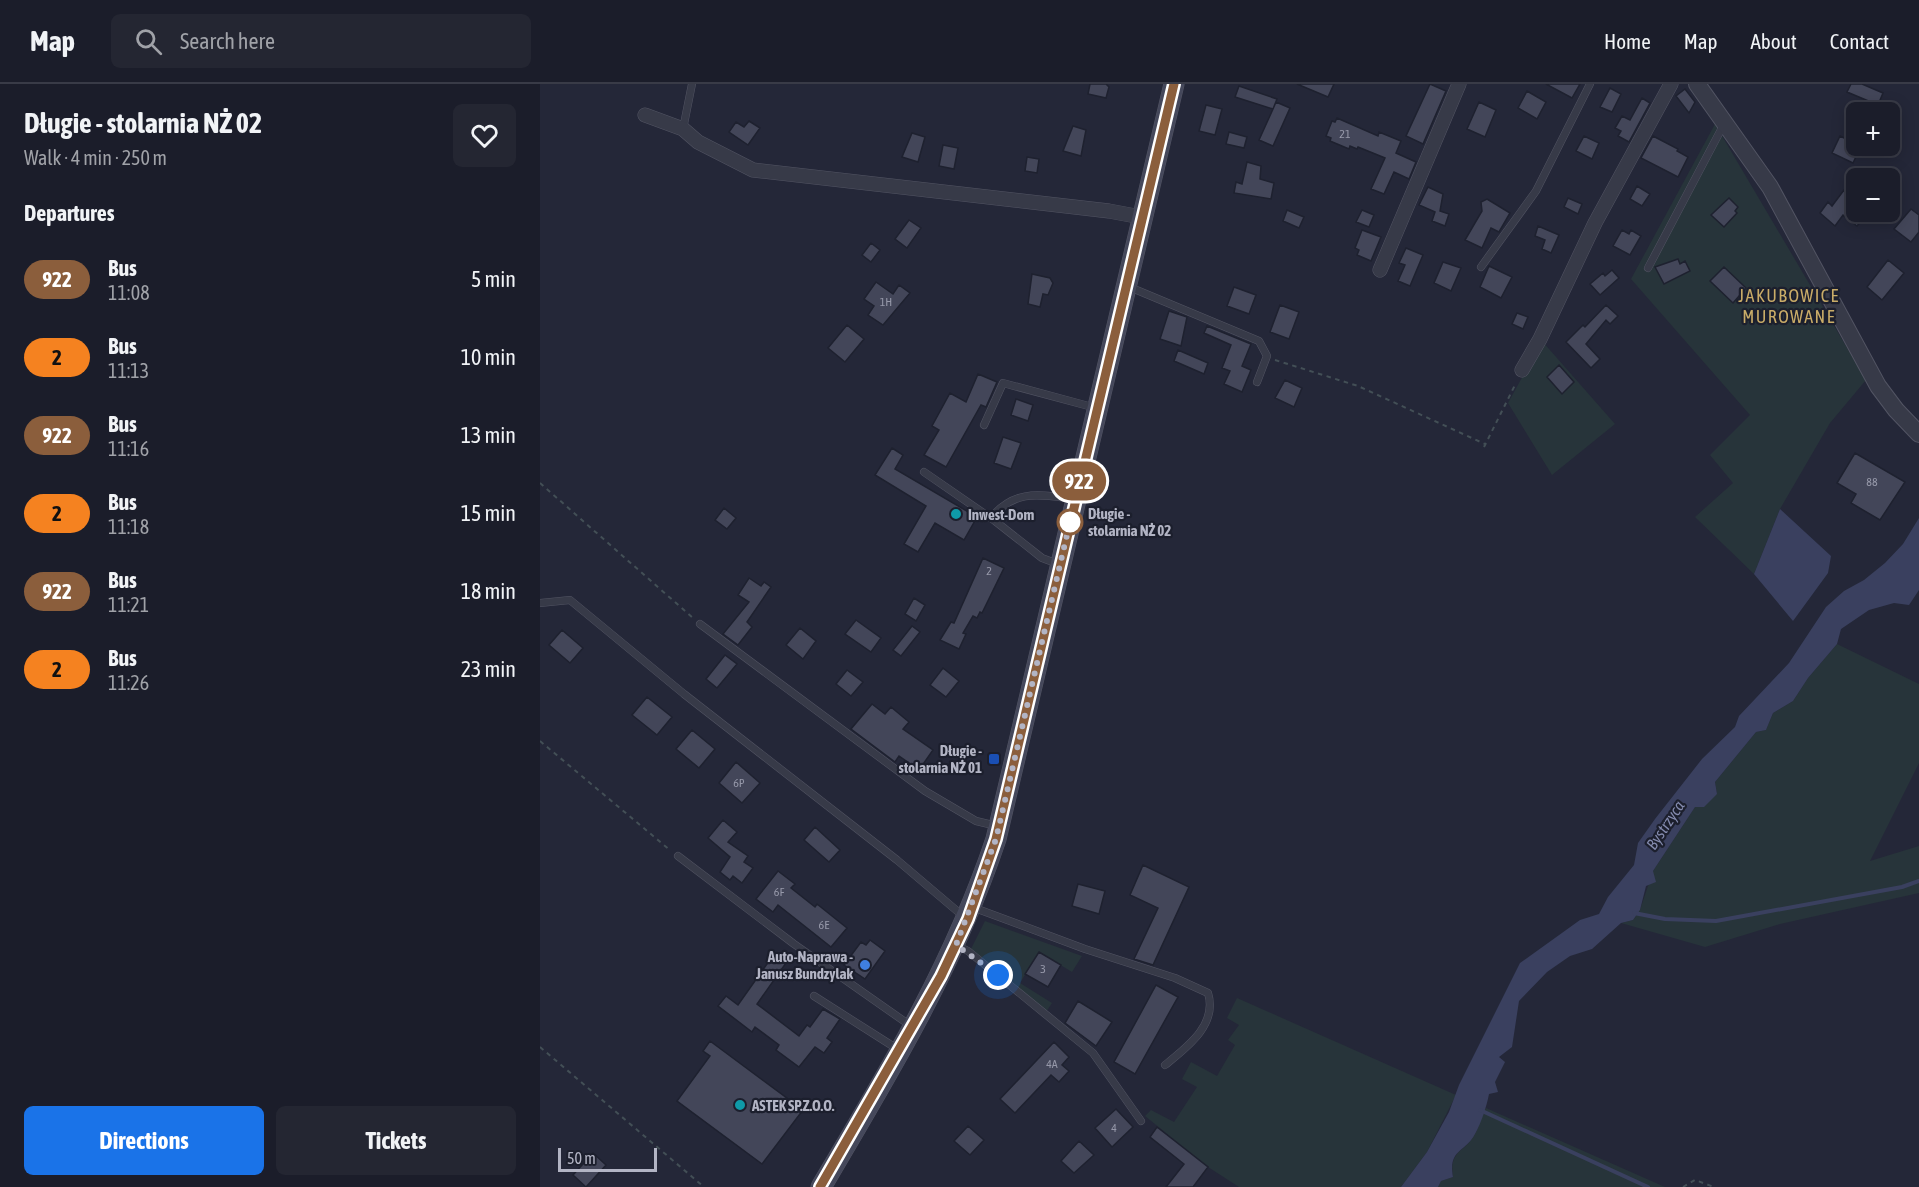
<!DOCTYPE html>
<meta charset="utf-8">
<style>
:root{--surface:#1b1d2a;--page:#242632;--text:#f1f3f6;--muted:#a0a2a8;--line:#393b47;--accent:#1a73e8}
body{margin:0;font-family:"Asap Condensed",sans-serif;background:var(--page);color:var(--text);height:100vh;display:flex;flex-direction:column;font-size:22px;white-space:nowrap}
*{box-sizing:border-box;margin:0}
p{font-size:20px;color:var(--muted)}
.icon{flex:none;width:33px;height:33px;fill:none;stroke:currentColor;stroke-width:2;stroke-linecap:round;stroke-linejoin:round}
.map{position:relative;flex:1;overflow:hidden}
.side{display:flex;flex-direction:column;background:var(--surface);width:540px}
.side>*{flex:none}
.badge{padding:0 12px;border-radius:20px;font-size:21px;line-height:39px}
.fabs{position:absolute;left:1306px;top:18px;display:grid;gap:12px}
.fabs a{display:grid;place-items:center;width:54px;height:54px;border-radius:9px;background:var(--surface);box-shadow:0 3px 15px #0003,0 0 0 2px var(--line);font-size:30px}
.scale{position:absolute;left:18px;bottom:15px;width:99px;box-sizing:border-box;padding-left:6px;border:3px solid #b2b4c4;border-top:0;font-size:16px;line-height:21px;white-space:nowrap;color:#b2b4c4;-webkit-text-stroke:4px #1c1f2d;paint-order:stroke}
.you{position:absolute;width:30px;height:30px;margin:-15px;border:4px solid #fff;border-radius:50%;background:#1a73e8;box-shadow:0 0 0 9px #1a73e833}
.map>.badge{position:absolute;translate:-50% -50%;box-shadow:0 0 0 3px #fff}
h2{padding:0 24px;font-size:22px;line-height:54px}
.round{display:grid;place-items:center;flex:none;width:63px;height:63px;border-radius:9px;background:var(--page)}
.summary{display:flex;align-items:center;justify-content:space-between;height:102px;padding:0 24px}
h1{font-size:28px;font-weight:700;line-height:45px}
.cta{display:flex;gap:12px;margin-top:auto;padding:12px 24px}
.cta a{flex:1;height:69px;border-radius:9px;background:var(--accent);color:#fff;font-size:24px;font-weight:700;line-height:69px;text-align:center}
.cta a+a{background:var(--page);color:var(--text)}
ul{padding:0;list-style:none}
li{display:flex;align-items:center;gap:18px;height:78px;padding:0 24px}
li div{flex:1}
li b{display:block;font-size:22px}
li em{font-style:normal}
li .badge{min-width:66px;font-weight:700;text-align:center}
header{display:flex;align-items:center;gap:36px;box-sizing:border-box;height:84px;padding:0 30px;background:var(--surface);border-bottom:2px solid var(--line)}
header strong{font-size:28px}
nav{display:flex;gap:33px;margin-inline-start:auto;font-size:21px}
.search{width:420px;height:54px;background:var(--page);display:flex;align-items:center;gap:15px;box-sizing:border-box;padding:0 21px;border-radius:9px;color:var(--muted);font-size:22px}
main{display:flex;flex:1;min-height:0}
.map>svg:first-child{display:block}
</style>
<header>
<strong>Map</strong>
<div class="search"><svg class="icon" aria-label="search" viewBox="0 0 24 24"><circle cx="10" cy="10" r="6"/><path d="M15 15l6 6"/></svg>Search here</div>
<nav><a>Home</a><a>Map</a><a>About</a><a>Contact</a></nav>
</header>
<main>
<section class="side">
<div class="summary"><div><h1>Długie - stolarnia NŻ 02</h1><p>Walk · 4 min · 250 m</p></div><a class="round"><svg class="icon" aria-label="heart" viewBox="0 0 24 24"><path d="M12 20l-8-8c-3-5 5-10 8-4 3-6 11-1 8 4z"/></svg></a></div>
<h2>Departures</h2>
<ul>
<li><span class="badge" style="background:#8b5e3c;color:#fff">922</span><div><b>Bus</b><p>11:08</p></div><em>5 min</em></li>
<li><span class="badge" style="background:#f58220;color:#111">2</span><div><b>Bus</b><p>11:13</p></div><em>10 min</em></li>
<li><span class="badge" style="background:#8b5e3c;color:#fff">922</span><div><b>Bus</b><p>11:16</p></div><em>13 min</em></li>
<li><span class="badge" style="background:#f58220;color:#111">2</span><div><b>Bus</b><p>11:18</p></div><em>15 min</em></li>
<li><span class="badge" style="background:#8b5e3c;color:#fff">922</span><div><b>Bus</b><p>11:21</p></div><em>18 min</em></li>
<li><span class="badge" style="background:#f58220;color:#111">2</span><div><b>Bus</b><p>11:26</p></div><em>23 min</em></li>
</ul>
<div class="cta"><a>Directions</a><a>Tickets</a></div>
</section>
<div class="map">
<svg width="1379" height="1103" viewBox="0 0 1379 1103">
<rect width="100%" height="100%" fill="#242738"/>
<path fill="#27343a" d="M1175 40 1326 296 1290 339 1240 425 1214 490 1155 433 1193 399 1170 371 1210 331 1091 195Z
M1002 257 1075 340 1012 391 968 319Z
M1297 560 1379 600V679L1330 777 1379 762V809L1240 840 1165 863 1081 839 1093 836 1100 826 1113 787 1155 723 1177 710 1175 698 1216 648 1226 646 1233 629 1253 617 1268 594Z
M445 837 542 872 532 888 499 868 480 899 512 919 506 928 430 867Z
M697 914 916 1011 887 1068 861 1103H699L668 1083 605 1032 611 1026 634 1038 657 1003 642 995 651 978 677 992 695 961 688 956 699 941 687 934Z
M946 1024 1125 1103H898L901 1097 913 1093C909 1065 925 1069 935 1050 940 1042 940 1032 946 1024Z"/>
<path fill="#3a405f" d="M1240 425 1291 472 1288 489 1253 537 1214 490Z
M1379 434V506L1369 521 1354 519 1329 526 1301 545 1297 560 1268 594 1253 617 1233 629 1226 646 1216 648 1175 698 1177 710 1164 723H1155L1113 787 1116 798 1106 802 1100 826 1093 836 1081 839 1052 865 1030 872 1007 888 979 917 972 963 959 973 965 978 955 998 958 1008 949 1010C947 1021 941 1040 935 1050 925 1069 908 1065 913 1093L901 1097 898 1103H861L887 1068 909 1028 919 1001 980 879 1040 836 1059 830 1068 813 1094 781 1098 759 1115 735 1162 675 1195 643 1199 632 1249 579 1286 523 1304 507 1324 496 1345 479 1363 460Z"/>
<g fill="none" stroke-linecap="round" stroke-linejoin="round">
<path stroke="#3a405f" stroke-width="4" d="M1094 829 1125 835 1176 837 1362 803 1379 797
M940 1026 1108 1103"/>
</g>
<path fill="#434659" stroke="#1e212f" stroke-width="1.5" d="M550 0H566L569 3 566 14 548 10Z
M757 0H794L788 13Z
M890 0 906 7 883 60 866 52Z
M1006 0H1040L1032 14Z
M1311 0H1322L1343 9 1338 21 1307 8Z
M699 2 737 15 733 25 736 18 750 24 733 62 719 56 733 25 695 13Z
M1070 4 1081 10 1072 28 1060 23Z
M1145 5 1155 18 1149 29 1136 12Z
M987 7 1006 18 997 35 978 24Z
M1102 14 1110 19 1089 58 1078 52 1081 47 1075 44 1082 32 1090 36Z
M939 18 956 26 945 53 927 45Z
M666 21 682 25 675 51 659 47Z
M797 34 838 52 839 48 861 57 856 69 876 78 869 95 854 88 844 110 831 105 845 74 818 63 817 65 810 62 809 65 790 57 791 54 786 52 792 37 795 38Z
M209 37 220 44 208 61 189 48 196 38 204 43Z
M533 42 546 46 541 72 523 67Z
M689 48 707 53 704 64 686 60Z
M372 49 385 53 378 78 362 73Z
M1044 52 1059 59 1052 75 1036 67Z
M1113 52 1138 65 1137 67 1148 73 1138 93 1101 74Z
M1300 52 1321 62 1313 79 1292 69Z
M403 61 418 64 414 85 399 82Z
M487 73 499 75 497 89 485 87Z
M707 78 721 82 720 95 734 99 731 115 694 109 696 98 702 100Z
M1097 102 1110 110 1102 122 1090 115Z
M888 103 903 110 900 127 909 130 905 142 892 137 895 128 879 121Z
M1304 106 1317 116V128L1326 131 1317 142 1303 131 1295 142 1280 129 1288 118 1292 122Z
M1028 114 1042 120 1038 130 1024 123Z
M1189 114 1198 123 1195 127 1197 129 1184 143 1171 131Z
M947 115 970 129 959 148 951 144 942 164 925 156 942 127 941 118Z
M1371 125 1379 131V148L1371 158 1354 145Z
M747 126 764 133 759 144 743 137Z
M822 126 834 131 829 143 816 138Z
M369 136 381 144 367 164 355 155Z
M998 142 1019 151 1011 169 1002 165 1005 156 995 152Z
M822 146 841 153 831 177 817 171 819 166 815 164Z
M1082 146 1089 150 1091 146 1101 152 1090 171 1073 162Z
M331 159 340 166 331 178 322 171Z
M866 164 883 171 870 202 858 197 865 181 859 179Z
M1138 175 1140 180 1145 177 1150 187 1124 200 1115 183Z
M1348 176 1364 189 1342 216 1327 203Z
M903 178 921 184 911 207 894 199Z
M949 182 972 193 961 214 940 203Z
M1184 183 1206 204 1193 219 1170 197Z
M1072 186 1079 194 1060 211 1050 200 1063 189 1065 192Z
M492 190 510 194 513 199 508 211 503 210 500 223 488 220Z
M336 198 353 210 359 201 370 209 343 241 328 231 334 222 324 215Z
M694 203 716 211 709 230 687 222Z
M740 221 759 228 749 255 730 248Z
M1066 221 1078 232 1070 240 1066 236 1046 260 1060 275 1051 284 1026 258 1043 241 1045 243Z
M629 227 647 233 641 262 620 255Z
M977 229 988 233 983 245 972 240Z
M307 241 324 255 305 278 288 264Z
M667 242 711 260 702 282 711 286 702 308 684 300 690 287 682 284 691 261 664 249Z
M638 266 668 279 664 290 634 277Z
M1019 281 1034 298 1022 310 1007 293Z
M438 290 457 298 446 323 441 321 406 383 384 371 399 346 392 342 410 309 426 318Z
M745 296 762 304 754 323 735 314Z
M476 315 493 321 488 337 471 331Z
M463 353 481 359 471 385 454 379Z
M352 364 363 371 355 385 437 433 424 456 395 439 378 468 364 460 386 422 335 391Z
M1315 369 1365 398 1340 436 1311 419 1316 410 1297 399Z
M184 424 196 434 187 445 175 436Z
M443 474 464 484 442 529 440 528 437 534 433 532 423 549 426 550 419 565 400 556 411 538 414 539Z
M209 494 221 502 224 498 231 503 207 538 212 543 198 561 183 550 209 518 198 511Z
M374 514 385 521 376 537 365 530Z
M316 536 341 554 331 568 305 550Z
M372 542 380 548 361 572 353 566Z
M260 544 276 557 263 575 246 561Z
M22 546 43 564 30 579 9 561Z
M185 571 197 580 177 604 166 595Z
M403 584 419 597 406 613 390 601Z
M307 586 323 598 311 612 296 600Z
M107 613 132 633 117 651 92 631Z
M332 620 345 630 351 623 369 638 363 645 393 666 379 686 359 672 355 678 311 645Z
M152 646 175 665 159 684 136 665Z
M196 678 220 699 202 719 179 699Z
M183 736 197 748 188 758 208 772 204 778 213 784 202 799 193 792 190 796 180 788 190 773 168 754Z
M275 743 300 766 289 778 264 756Z
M603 781 649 803 613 881 594 875 618 824 590 811Z
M238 787 255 800 251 804 275 823 277 820 307 844 291 863 238 821 233 828 216 815Z
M538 800 565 807 559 830 532 822Z
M330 856 345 867 325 895 304 881 321 858 326 861Z
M499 868 521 881 508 903 485 890Z
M234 870 246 879 217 920 259 952 267 941 270 943 283 925 300 935 287 954 292 958 284 969 275 963 259 983 236 966 239 961 215 943 212 948 178 922 186 912 198 921Z
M616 901 638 913 595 990 574 978Z
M538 917 572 938 556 962 525 939Z
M170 957 263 1026 222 1080 137 1017 170 972 163 967Z
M514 958 529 973 522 981 529 987 519 998 511 991 475 1029 460 1015Z
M576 1025 593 1043 572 1063 555 1044Z
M428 1042 444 1056 430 1071 414 1057Z
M617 1043 668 1083 653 1103H626L644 1080 610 1053Z
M539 1057 554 1071 534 1089 521 1077Z
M53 1069 66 1081 46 1103 33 1091Z"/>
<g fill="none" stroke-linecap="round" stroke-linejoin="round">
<g stroke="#525463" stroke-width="8">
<path id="service" d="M143 45 152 0
M941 183 996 107 1050 0
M1108 184 1184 40
M587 202 719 257 727 272 717 298
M444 341 463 299 556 324
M384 388 455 437 502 474 518 480
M451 434C475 404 501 411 535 415
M0 519 30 516 144 610 357 776 423 832
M160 540 385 707 436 737 457 742
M138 772 254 860 371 942
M432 823 545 865 635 894 668 909C678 941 646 964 625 981
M416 861 428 867 553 969 601 1037
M274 912 359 966"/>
</g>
<g stroke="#525463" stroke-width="15">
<path id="minor" d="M105 31 143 45 158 58 213 86 569 127 601 133
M840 186 919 0
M982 286 1000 255 1055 139 1131 0"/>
</g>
<g stroke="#525463" stroke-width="18">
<path id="tertiary" d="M1157 0 1230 103 1338 302 1356 326 1379 350"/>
</g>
<g stroke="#525463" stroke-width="21">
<path id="secondary" d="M281 1103C348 990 414 881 456 755L634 0"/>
</g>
<path stroke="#434f56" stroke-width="2" stroke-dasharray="4.5 4.5" stroke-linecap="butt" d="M735 276 818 302 945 360
M944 363 976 299
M0 399 153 534
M0 657 131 767
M0 963 164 1103
M1143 1103 1155 1096 1174 1103"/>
<use href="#service" stroke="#373a48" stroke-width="7"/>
<use href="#minor" stroke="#373a48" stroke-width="14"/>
<use href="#tertiary" stroke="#373a48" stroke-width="16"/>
<use href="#secondary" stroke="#45485b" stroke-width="20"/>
</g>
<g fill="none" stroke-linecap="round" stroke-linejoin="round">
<g stroke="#fff" stroke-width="14">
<path id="line" d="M280 1103 401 892 428 835 456 755 634 0"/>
</g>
<use href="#line" stroke="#8b5e3c" stroke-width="9"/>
<path stroke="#b2b4c4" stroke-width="6" stroke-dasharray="0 10.8" d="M458 891 416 861 456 755 530 438"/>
</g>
<g fill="#0f9aa8" stroke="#1c1f2d" stroke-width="2">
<circle cx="416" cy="430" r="6"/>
<circle cx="200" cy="1021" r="6"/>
</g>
<circle fill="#fff" stroke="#8b5e3c" stroke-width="3" cx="530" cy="438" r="12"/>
<rect fill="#1a4fb4" stroke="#1c1f2d" stroke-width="2" x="448" y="669" width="12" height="12" rx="3"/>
<circle fill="#3f7fe0" stroke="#1c1f2d" stroke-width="2" cx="325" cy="881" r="6"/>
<g text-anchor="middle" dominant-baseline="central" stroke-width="4.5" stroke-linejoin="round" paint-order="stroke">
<g font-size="12" fill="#9698a9">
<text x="805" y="50">21</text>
<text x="346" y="218">1H</text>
<text x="1332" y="398">88</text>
<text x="449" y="487">2</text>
<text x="199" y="699">6P</text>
<text x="239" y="808">6F</text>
<text x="284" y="841">6E</text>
<text x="503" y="885">3</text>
<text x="512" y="980">4A</text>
<text x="574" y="1044">4</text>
</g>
<g font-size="15" font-weight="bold" fill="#b2b4c4" stroke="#1c1f2d" text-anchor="start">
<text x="548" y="429">Długie -<tspan x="548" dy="17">stolarnia NŻ 02</tspan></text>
</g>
<g font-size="15" font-weight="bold" fill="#b2b4c4" stroke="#1c1f2d" text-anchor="start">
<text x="428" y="430">Inwest-Dom</text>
<text x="442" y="666" text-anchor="end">Długie -<tspan x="442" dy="17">stolarnia NŻ 01</tspan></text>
<text x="313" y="872" text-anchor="end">Auto-Naprawa -<tspan x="313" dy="17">Janusz Bundzylak</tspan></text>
<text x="212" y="1021">ASTEK SP.Z.O.O.</text>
</g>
<g font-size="16" font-style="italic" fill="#848bae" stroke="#1c1f2d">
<text transform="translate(1125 741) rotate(-56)">Bystrzyca</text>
</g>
<g font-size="18" letter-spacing="1.5" fill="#c9ac68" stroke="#1c1f2d">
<text x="1249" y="211">JAKUBOWICE<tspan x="1249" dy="21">MUROWANE</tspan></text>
</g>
</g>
</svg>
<div class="fabs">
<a>+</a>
<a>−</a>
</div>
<div class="scale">50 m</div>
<div class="you" style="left:458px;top:891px"></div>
<b class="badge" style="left:539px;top:397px;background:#8b5e3c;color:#fff">922</b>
</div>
</main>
